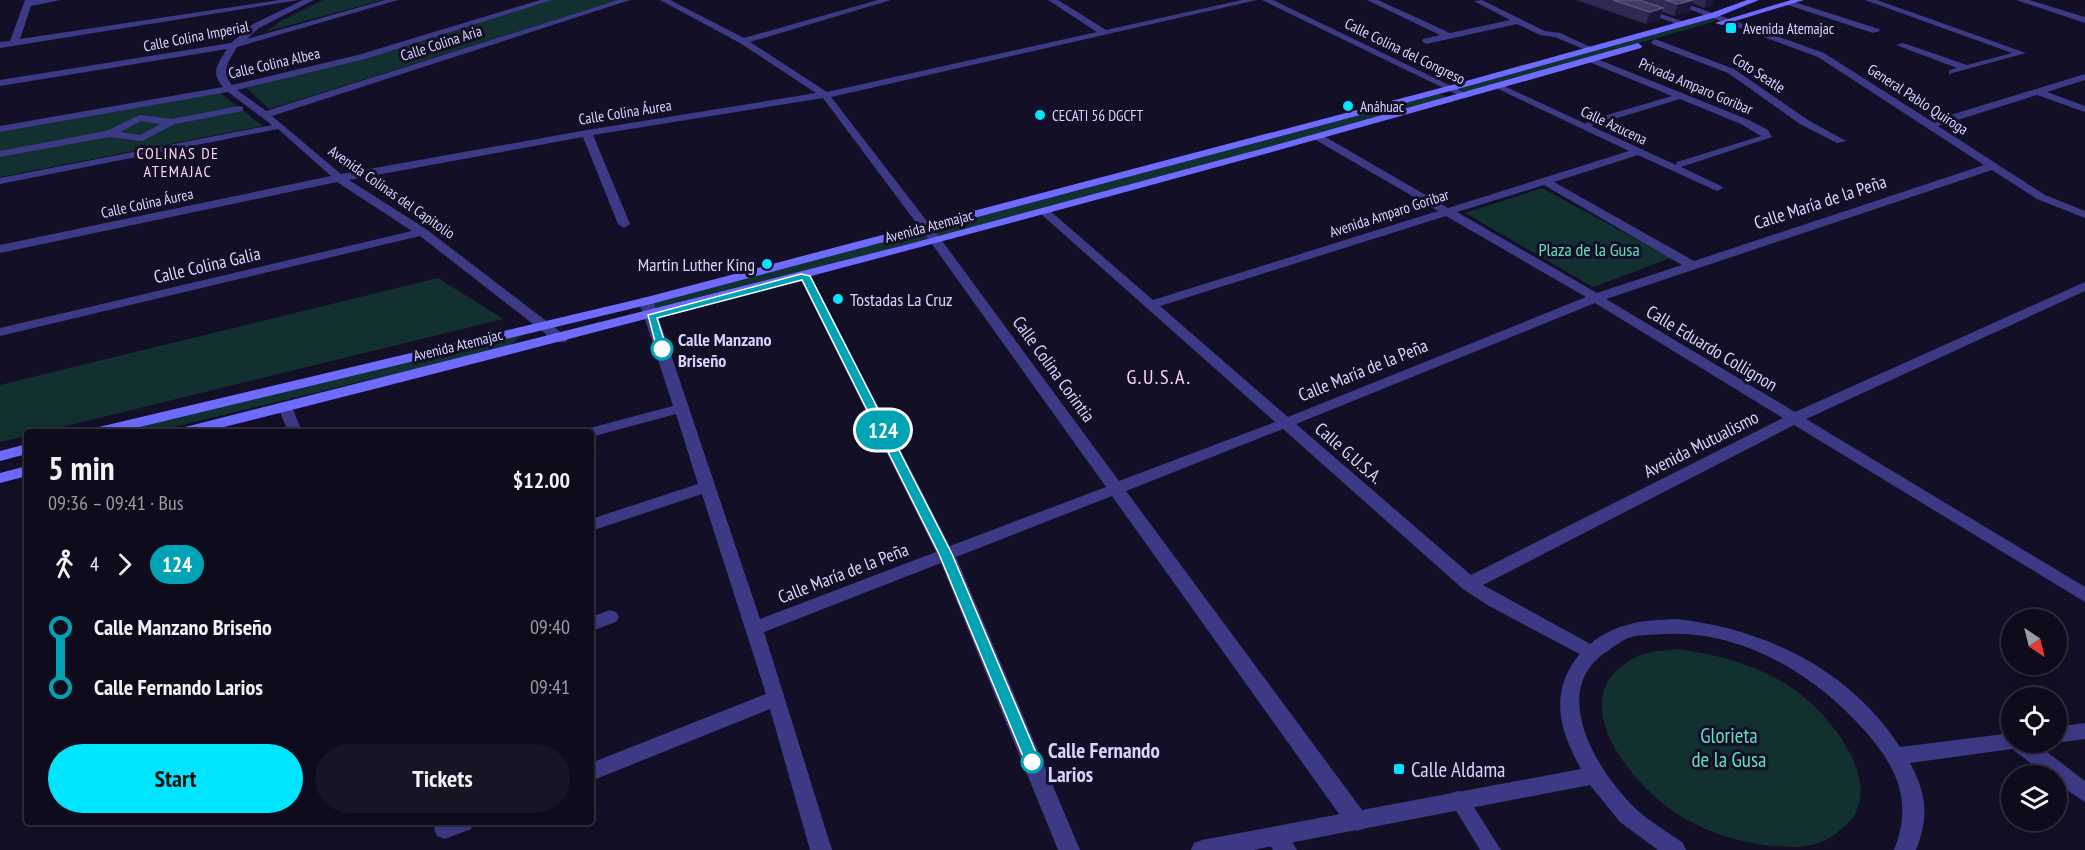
<!DOCTYPE html>
<meta charset="utf-8">
<style>
:root{--surface:#0e0b1c;--page:#171425;--text:#f1f3f6;--muted:#9b9ba3;--line:#2e2b3b;--accent:#00e5ff}
body{margin:0;font-family:"PT Sans Narrow",sans-serif;background:var(--page);color:var(--text);height:100vh;display:flex;flex-direction:column;font-size:22px;white-space:nowrap}
*{box-sizing:border-box;margin:0}
p{font-size:20px;color:var(--muted)}
.icon{flex:none;width:33px;height:33px;fill:none;stroke:currentColor;stroke-width:2;stroke-linecap:round;stroke-linejoin:round}
.map{position:relative;flex:1;overflow:hidden}
.drawer{position:absolute;left:24px;top:429px;width:570px;height:396px;display:flex;flex-direction:column;background:var(--surface);border-radius:6px;box-shadow:0 6px 24px #0002,0 0 0 2px var(--line)}
.drawer>*{flex:none}
.badge{padding:0 12px;border-radius:20px;font-size:21px;line-height:39px}
.needle{width:39px;rotate:145deg}
.fabs{position:absolute;left:2001px;top:609px;display:grid;gap:12px}
.fabs a{display:grid;place-items:center;width:66px;height:66px;border-radius:50%;background:var(--surface);box-shadow:0 6px 24px #0002,0 0 0 2px var(--line);font-size:30px}
.map>.badge{position:absolute;translate:-50% -50%;box-shadow:0 0 0 3px #fff}
.legs{display:flex;align-items:center;gap:9px;height:66px;padding:0 24px;font-size:20px}
.legs p{margin-inline-start:auto}
.head{display:flex;align-items:center;justify-content:space-between;height:102px;padding:0 24px}
h1{font-size:33px;font-weight:600;line-height:45px}
.action{display:flex;gap:12px;margin-top:auto;padding:12px 24px}
.action a{flex:1;height:69px;border-radius:36px;background:var(--accent);color:#111;font-size:24px;font-weight:600;line-height:69px;text-align:center}
.action a+a{background:var(--page);color:var(--text)}
ul{padding:0 24px;list-style:none}
li{display:flex;align-items:center;gap:21px;height:60px;font-size:22px}
li i{display:grid;place-items:center;width:9px;height:100%;margin:0 8px;background:currentColor}
li i::after{content:'';width:15px;height:15px;margin:-8px;border:4px solid;border-radius:50%;background:var(--surface)}
li p{margin-inline-start:auto}
li:first-child i{background:linear-gradient(#0000 50%,currentColor 0)}
li:last-child i{background:linear-gradient(currentColor 50%,#0000 0)}
.map>svg:first-child{display:block}
</style>
<div class="map">
<svg width="2085" height="850" viewBox="0 0 2085 850">
<rect width="100%" height="100%" fill="#130f26"/>
<path fill="#12302f" d="M323 0H382L265 32 281 21Z
M551 0H619L269 109 247 88 370 57Z
M1706 18H1714L1716 21 1469 92 1460 90 1458 87Z
M220 93 263 126 0 177V132Z
M1434 93 1444 95 1447 99 959 232 647 311 639 308 642 303Z
M1542 188 1671 258 1593 287 1465 213Z
M438 278 503 319 42 432H27V436L0 442V385Z
M506 331 522 335 509 346 153 432H89Z
M1677 649C1721 655 1763 666 1799 693 1830 717 1878 774 1854 816 1852 821 1845 825 1841 829 1830 841 1809 848 1792 847 1751 846 1711 836 1676 813 1627 781 1557 691 1641 655 1651 651 1666 651 1677 649Z"/>
<g fill="none" stroke-linecap="round" stroke-linejoin="round">
<path fill="#3d3a85" fill-rule="evenodd" d="M1791 1 1879 29 1880 31 1873 33 1788 5 1787 3Z
M285 403 292 407 302 432H288L278 407Z
M1458 791 1465 793 1501 850H1480L1449 799 1451 793Z"/>
<path fill="#3d3a85" fill-rule="evenodd" d="M239 106 243 107V111L175 124 142 141 109 137 0 157V151L106 131 140 115 172 119ZM141 121 161 124 140 135 120 132Z"/>
<path fill="#3d3a85" fill-rule="evenodd" d="M25 0H61L31 6 20 39 279 0H299L0 48V42L10 41Z
M303 0H314L259 28 247 39 385 0H398L237 47C229 61 220 71 232 85L358 55 540 0H552L365 59 237 90 266 111 618 0H630L272 116 341 174 587 130 816 93 740 43 660 0H670L744 38 878 0H891L750 42 827 92 1097 32 1048 0H1058L1106 30 1242 0H1257L831 97 940 238 1119 481 1275 422 1041 214V210H1049L1153 300 1438 211 1314 139V135H1322L1448 208 1629 151 1494 87 1502 85 1586 124 1587 121 1672 96 1589 62V58L1592 57 1749 120 1768 130 1772 137 1681 167 1721 186 1723 188 1717 191 1638 155 1554 182 1694 261 1984 165 1818 57 1664 0H1676L1824 53 1931 121 2085 74V80L2047 92 2085 106V112L2037 95 1938 126 2045 195 2085 211V218L2037 199 1992 170 1606 299 1795 412 2085 282V291L1806 419 2085 587V602L1794 425 1483 585 1596 647 1598 652 1596 657 1589 659 1489 606 1463 589 1283 429 1126 491 1365 814 1368 821 1365 828 1357 831 1349 828 1112 496 956 557 1080 850H1058L941 563 764 632 832 850H810L770 709 591 781V763L766 694 702 494 591 531V519L698 484 676 414 591 437V432H583L586 429 673 406 639 301 641 298 646 297 653 301 760 619 936 552 799 276 801 273H809L811 276 950 546 1106 487 932 244 823 98 593 135 630 224 624 228 618 224 583 137 349 180 426 229 566 336 568 339 566 342H556L420 236 0 336V328L412 231 337 182 0 253V245L331 176 278 129 0 184V178L272 125 228 92 0 132V126L223 87C210 71 218 64 227 49L0 86V80L231 43 253 24ZM1680 99 1741 124 1761 136 1677 162 1676 165 1591 126ZM1544 185 1682 265 1597 293 1457 212ZM1446 216 1586 297 1288 417 1160 306ZM1595 303 1783 418 1471 575 1296 424Z
M1262 0H1273L1472 96 1464 98Z
M1367 0H1378L1450 33 1510 20 1474 1 1482 0 1545 31 1560 33 1595 49 1588 51 1555 37 1540 35 1517 24 1426 44 1422 41 1423 39 1440 35Z
M1609 0H1621L1687 23 1680 25Z
M1865 0H1877L2026 53 1949 74V70L1957 68 1896 45 1903 43 1967 65 2012 53Z
M2016 0H2029L2085 17V23Z
M1655 39 1734 69 1808 120 1846 141 1837 143 1800 124 1728 73 1652 44 1651 42Z
M610 610 616 612 619 617 616 622 591 631V617Z
M2012 736V742H2034L2085 781V802L2056 783V776H2047L2011 748 2008 742Z
M438 822H474L471 829 445 839 437 836 434 829Z
M1277 828 1285 831 1297 850H1273L1266 838 1269 831Z"/>
<path fill="#3d3a85" fill-rule="evenodd" d="M1677 619C1766 629 1850 670 1900 747L2012 733V742H2021L2019 747 2012 749 1910 763C1927 795 1929 817 1916 850H1894C1913 803 1898 768 1865 731 1816 675 1741 629 1664 634 1653 635 1639 634 1628 638 1621 641 1615 646 1609 650 1546 689 1597 771 1635 808 1649 822 1667 831 1683 843L1686 850H1658L1620 822 1590 785 1253 850H1191L1194 843 1202 840 1581 769C1573 754 1565 738 1562 722 1552 677 1584 636 1627 625 1643 620 1660 620 1677 619Z
M2085 723V739L2056 743 2054 742H2056V727Z"/>
<path fill="#6f6bff" fill-rule="evenodd" d="M1747 0H1759L1717 17 1454 90 651 304 119 432H91L99 427 643 298 1448 86 1711 13Z
M1791 0H1804L1722 25 1715 23Z
M1638 43 1642 46 1641 48C1165 185 685 311 204 432H177L185 427 909 244 1272 146Z
M27 444V454L0 461V451Z
M27 466V476L0 483V473Z"/>
</g>
<path fill="#312854" d="M1576 0H1713L1712 5 1704 8 1692 3 1689 12 1674 16 1662 12 1659 20 1646 24Z"/>
<path fill="#1d163a" d="M1693 0 1689 12 1674 16 1678 4Z
M1706 0H1713L1712 5 1704 8Z
M1663 8 1659 20 1646 24 1650 12Z"/>
<path fill="#433a66" stroke="#5a527e" stroke-width="1.5" d="M1613 0H1639L1663 8 1650 12Z
M1665 0H1693L1678 4Z"/>
<path fill="#00a3b4" stroke="#fff" stroke-width="1.5" d="M801 274 810 276 952 554 1040 762 1038 766H1027L939 554 802 280 657 318 667 349 662 352 657 349 648 315Z"/>
<g fill="#00e5ff" stroke="#130f26" stroke-width="2">
<rect x="1725" y="22" width="12" height="12" rx="3"/>
<circle cx="1348" cy="106" r="6"/>
<circle cx="1040" cy="115" r="6"/>
<circle cx="767" cy="264" r="6"/>
<circle cx="838" cy="299" r="6"/>
<rect x="1393" y="763" width="12" height="12" rx="3"/>
</g>
<g fill="#fff" stroke="#00a3b4" stroke-width="3">
<circle cx="662" cy="349" r="10"/>
<circle cx="1032" cy="762" r="10"/>
</g>
<g text-anchor="middle" dominant-baseline="central" stroke-width="6" stroke-linejoin="round" paint-order="stroke">
<g font-size="15" fill="#d9d4ff" stroke="#130f26" text-anchor="start">
<text x="1743" y="28">Avenida Atemajac</text>
<text x="1360" y="106">Anáhuac</text>
<text x="1052" y="115">CECATI 56 DGCFT</text>
</g>
<g font-size="15" fill="#d9d4ff" stroke="#130f26">
<text transform="translate(196 36) rotate(-11)">Calle Colina Imperial</text>
<text transform="translate(441 43) rotate(-18)">Calle Colina Aria</text>
<text transform="translate(1405 51) rotate(26)">Calle Colina del Congreso</text>
<text transform="translate(274 63) rotate(-13)">Calle Colina Albea</text>
<text transform="translate(1759 73) rotate(33)">Coto Seatle</text>
<text transform="translate(1696 86) rotate(23)">Privada Amparo Goribar</text>
<text transform="translate(1918 99) rotate(33)">General Pablo Quiroga</text>
<text transform="translate(625 112) rotate(-9)">Calle Colina Áurea</text>
<text transform="translate(1614 125) rotate(25)">Calle Azucena</text>
<text transform="translate(392 192) rotate(35)">Avenida Colinas del Capitolio</text>
<text transform="translate(147 203) rotate(-12)">Calle Colina Áurea</text>
<text transform="translate(1389 213) rotate(-18)">Avenida Amparo Goribar</text>
<text transform="translate(929 226) rotate(-15)">Avenida Atemajac</text>
<text transform="translate(458 345) rotate(-14)">Avenida Atemajac</text>
</g>
<g font-size="16" letter-spacing="1.5" fill="#ffd6f0" stroke="#130f26">
<text x="178" y="153">COLINAS DE<tspan x="178" dy="18">ATEMAJAC</tspan></text>
</g>
<g font-size="18" fill="#d9d4ff" stroke="#130f26">
<text transform="translate(1820 202) rotate(-18)">Calle María de la Peña</text>
<text transform="translate(207 265) rotate(-13)">Calle Colina Galia</text>
<text transform="translate(1712 348) rotate(31)">Calle Eduardo Collignon</text>
<text transform="translate(1054 369) rotate(54)">Calle Colina Corintia</text>
<text transform="translate(1363 370) rotate(-22)">Calle María de la Peña</text>
<text transform="translate(1701 444) rotate(-27)">Avenida Mutualismo</text>
<text transform="translate(1349 453) rotate(41)">Calle G.U.S.A.</text>
<text transform="translate(843 573) rotate(-21)">Calle María de la Peña</text>
</g>
<g font-size="18" fill="#5fe0c0" stroke="#130f26">
<text x="1589" y="249">Plaza de la Gusa</text>
</g>
<g font-size="18" fill="#d9d4ff" stroke="#130f26" text-anchor="end">
<text x="755" y="264">Martin Luther King</text>
<text x="850" y="299" text-anchor="start">Tostadas La Cruz</text>
</g>
<g font-size="18" font-weight="bold" fill="#d9d4ff" stroke="#130f26" text-anchor="start">
<text x="678" y="339">Calle Manzano<tspan x="678" dy="21">Briseño</tspan></text>
</g>
<g font-size="20" letter-spacing="1.5" fill="#ffd6f0" stroke="#130f26">
<text x="1159" y="377">G.U.S.A.</text>
</g>
<g font-size="21" fill="#5fe0c0" stroke="#130f26">
<text x="1729" y="735">Glorieta<tspan x="1729" dy="24">de la Gusa</tspan></text>
</g>
<g font-size="21" font-weight="bold" fill="#d9d4ff" stroke="#130f26" text-anchor="start">
<text x="1048" y="750">Calle Fernando<tspan x="1048" dy="24">Larios</tspan></text>
</g>
<g font-size="21" fill="#d9d4ff" stroke="#130f26" text-anchor="start">
<text x="1411" y="769">Calle Aldama</text>
</g>
</g>
</svg>
<div class="fabs">
<a><svg class="needle" viewBox="-14 -14 28 28"><path d="M0-13l5 13h-10z" fill="#e53935"/><path d="M0 13l5-13h-10z" fill="#9b9ba3"/></svg></a>
<a><svg class="icon" aria-label="locate" viewBox="0 0 24 24"><circle cx="12" cy="12" r="6"/><path d="M12 2v4M12 18v4M2 12h4M18 12h4"/></svg></a>
<a><svg class="icon" aria-label="layers" viewBox="0 0 24 24"><path d="M12 4l9 5-9 5-9-5zM3 14l9 5 9-5"/></svg></a>
</div>
<b class="badge" style="left:883px;top:430px;background:#00a3b4;color:#fff">124</b>
<section class="drawer">
<div class="head"><div><h1>5 min</h1><p>09:36 – 09:41 · Bus</p></div><b>$12.00</b></div>
<div class="legs"><svg class="icon" aria-label="walk" viewBox="0 0 24 24"><circle cx="13" cy="4" r="2"/><path d="M13 8l-2 6 4 7M11 14l-3 7M7 12l3-4h3l4 4"/></svg>4<svg class="icon" aria-label="forward" viewBox="0 0 24 24"><path d="M9 5l7 7-7 7"/></svg><b class="badge" style="background:#00a3b4;color:#fff">124</b></div>
<ul>
<li><i style="color:#00a3b4"></i><b>Calle Manzano Briseño</b><p>09:40</p></li>
<li><i style="color:#00a3b4"></i><b>Calle Fernando Larios</b><p>09:41</p></li>
</ul>
<div class="action"><a>Start</a><a>Tickets</a></div>
</section>
</div>
